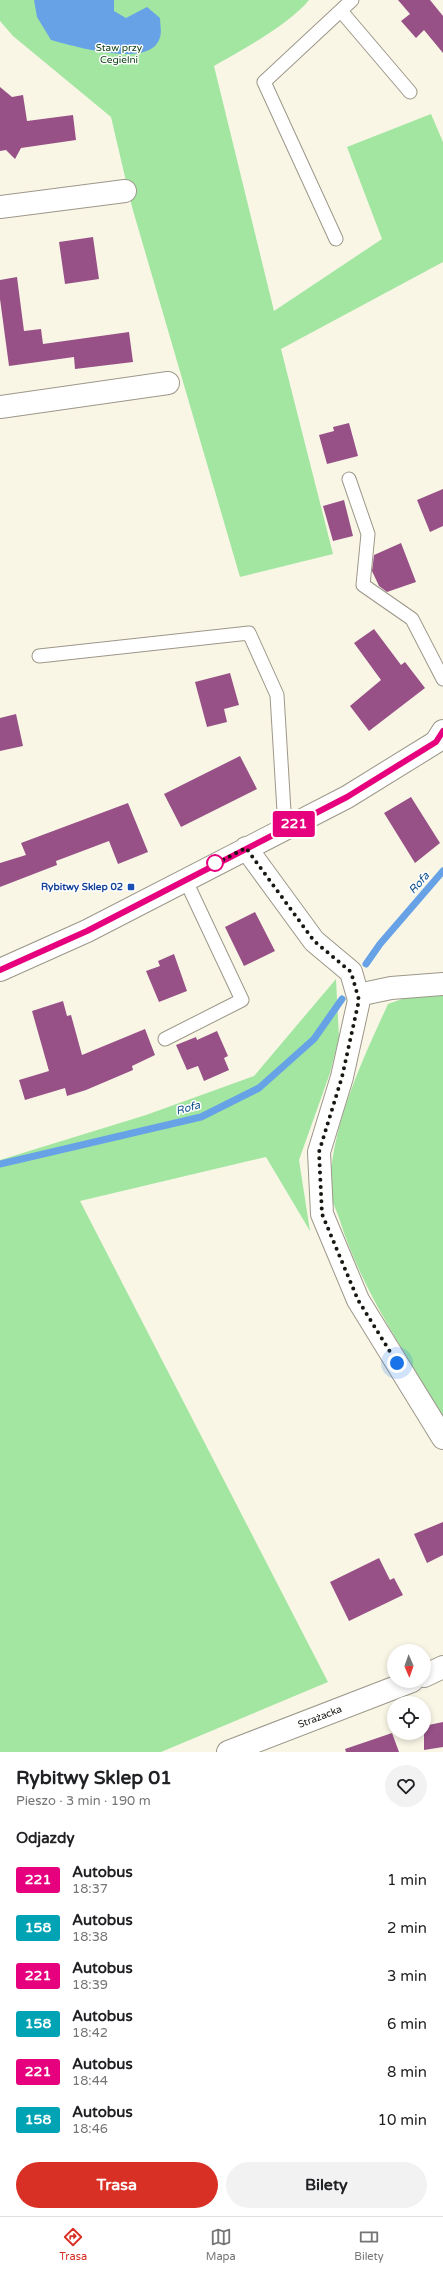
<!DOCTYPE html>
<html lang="pl">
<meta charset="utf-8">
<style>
:root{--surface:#fff;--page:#f2f2f2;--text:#202124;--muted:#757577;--line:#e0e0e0;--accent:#d93025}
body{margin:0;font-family:"Varela Round",sans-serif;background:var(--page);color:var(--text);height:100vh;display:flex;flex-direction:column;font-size:15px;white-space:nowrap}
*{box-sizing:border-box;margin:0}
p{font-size:13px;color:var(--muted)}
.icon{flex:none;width:22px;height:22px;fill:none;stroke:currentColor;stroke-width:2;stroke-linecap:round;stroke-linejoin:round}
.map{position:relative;height:1752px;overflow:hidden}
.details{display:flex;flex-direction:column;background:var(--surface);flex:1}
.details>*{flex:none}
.badge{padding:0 8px;border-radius:3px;font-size:14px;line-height:26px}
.needle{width:26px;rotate:178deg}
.controls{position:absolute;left:387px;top:1644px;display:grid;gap:8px}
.controls a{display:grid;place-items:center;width:44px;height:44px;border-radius:50%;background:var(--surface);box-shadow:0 2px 6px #0003;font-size:20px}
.you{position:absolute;width:20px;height:20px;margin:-10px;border:3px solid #fff;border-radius:50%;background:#1a73e8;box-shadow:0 0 0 6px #1a73e833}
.map>.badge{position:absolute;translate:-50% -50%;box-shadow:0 0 0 2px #fff}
h2{padding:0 16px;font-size:15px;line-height:36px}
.round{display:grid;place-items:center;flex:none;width:42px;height:42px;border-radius:21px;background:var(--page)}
.summary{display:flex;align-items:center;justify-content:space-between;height:68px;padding:0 16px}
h1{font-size:19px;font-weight:800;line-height:30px}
.button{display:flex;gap:8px;margin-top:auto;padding:8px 16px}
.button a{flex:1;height:46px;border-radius:24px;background:var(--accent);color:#fff;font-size:16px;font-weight:800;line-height:46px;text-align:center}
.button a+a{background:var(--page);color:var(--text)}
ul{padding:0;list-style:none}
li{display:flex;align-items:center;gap:12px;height:48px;padding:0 16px}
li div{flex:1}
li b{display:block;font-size:15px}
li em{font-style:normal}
li .badge{min-width:44px;font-weight:700;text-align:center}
.dock{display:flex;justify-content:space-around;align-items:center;height:56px;border-top:1px solid var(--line);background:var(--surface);font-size:11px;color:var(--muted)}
.dock a{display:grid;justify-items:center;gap:2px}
.dock .on{color:var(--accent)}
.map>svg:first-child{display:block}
</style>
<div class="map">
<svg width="443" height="1752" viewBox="0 0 443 1752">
<rect width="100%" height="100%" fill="#faf6e6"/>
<path fill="#a2e6a2" d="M0 0H309C290 24 240 51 214 66L274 311 382 239 347 147 431 114 443 142V262L281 349 333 554 240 577 132 207 111 117 13 36 0 21Z
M336 979 339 1037 330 1073 299 1160 310 1231 266 1157 80 1201 328 1682 161 1752H0V1160L146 1115 254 1076Z
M443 992V1416C405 1353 361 1289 339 1218 336 1209 330 1198 330 1189 331 1126 362 1061 388 1004L419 993Z"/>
<path fill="#67a2e6" d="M34 0H114V11L126 18 147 7 160 18C160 24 162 32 160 37 152 70 74 46 51 40L37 17Z"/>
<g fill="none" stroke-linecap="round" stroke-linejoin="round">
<path stroke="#67a2e6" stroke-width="7" d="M366 964 380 944 443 871
M0 1164 201 1117 259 1088 314 1039 342 999"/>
</g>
<path fill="#975187" d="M398 0H430L443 16V53L424 30 416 38 401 21 410 14Z
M0 87 12 97 23 95 27 121 73 115 76 140 21 148 15 159 6 150 0 151Z
M93 237 99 279 65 284 59 242Z
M17 277 24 331 41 329 43 344 129 332 133 362 75 369 74 357 9 366 0 299V280Z
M349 423 358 456 327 464 319 435 334 431 333 427Z
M443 489V526L430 532 417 500Z
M344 500 353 536 333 541 323 506Z
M401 543 416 582 387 592 379 586 372 571 374 555Z
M374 629 401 665 405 662 425 688 369 731 350 706 381 680 354 643Z
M230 673 239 705 224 709 227 722 207 727 195 682Z
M16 714 23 746 0 751V718Z
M240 756 257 789 181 827 164 794Z
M411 797 440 843 415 863 384 813Z
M128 803 148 852 118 864 109 841 56 861 57 865 0 887V863L26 855 21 843Z
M255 912 275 951 244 966 225 927Z
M174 954 187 991 159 1002 146 971 160 966 158 961Z
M63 1001 67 1016 71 1015 82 1055 145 1029 155 1055 132 1066 133 1070 86 1090 67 1096 65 1088 25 1100 19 1080 49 1071 32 1011Z
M217 1031 228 1056 224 1058 229 1070 204 1081 198 1066 187 1070 176 1045 196 1037 197 1040Z
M443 1522V1555L427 1563 414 1534Z
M379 1558 390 1580 394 1578 403 1595 349 1621 330 1582Z
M443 1722V1747L424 1750V1726Z
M392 1733 399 1752H346L345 1749Z"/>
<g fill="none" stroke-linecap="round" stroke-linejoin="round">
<g stroke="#9c9789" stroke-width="15">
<path id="lane" d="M341 11 410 92
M336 239 264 82 352 0
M349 479 368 534 363 585 412 619 443 679
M39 656 249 633 277 695 285 828
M165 1039 242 1000 185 879"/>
</g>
<g stroke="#9c9789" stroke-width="24">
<path id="street" d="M0 207 125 191
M0 407 168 383
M246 848 314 941 351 972 359 1000 342 1077 319 1152 322 1214 358 1300 443 1438
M0 970 87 931 347 797 436 742 443 731
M358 995 391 988 443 984
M424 1676 443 1667
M228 1752 412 1681"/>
</g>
<use href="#lane" stroke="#fff" stroke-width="13"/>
<use href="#street" stroke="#fff" stroke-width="22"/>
</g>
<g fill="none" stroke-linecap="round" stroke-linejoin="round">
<g stroke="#fff" stroke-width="9">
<path id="line" d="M0 970 87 931 347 797 436 742 443 731"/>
</g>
<use href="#line" stroke="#e6007e" stroke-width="6"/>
<path stroke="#181711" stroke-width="4" stroke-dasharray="0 7.2" d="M215 863 213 865 246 848 314 941 351 972 359 1000 342 1077 319 1152 322 1214 358 1300 397 1363"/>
</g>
<circle fill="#fff" stroke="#e6007e" stroke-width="2" cx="215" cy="863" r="8"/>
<rect fill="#1a4fb4" stroke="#fff" stroke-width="1.5" x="127" y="883" width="8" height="8" rx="2"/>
<g text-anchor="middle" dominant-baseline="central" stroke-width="3" stroke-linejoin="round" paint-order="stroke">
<g font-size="10" fill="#083a0e" stroke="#fff">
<text x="119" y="48">Staw przy<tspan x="119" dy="12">Cegielni</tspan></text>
</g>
<g font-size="10" font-weight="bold" fill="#164399" stroke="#fff" text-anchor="end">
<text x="123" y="887">Rybitwy Sklep 02</text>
</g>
<g font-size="10" fill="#181711" stroke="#fff">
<text transform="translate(320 1717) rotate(-21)">Strażacka</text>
</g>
<g font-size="11" font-style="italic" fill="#0d4d8a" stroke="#fff">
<text transform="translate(419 883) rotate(-49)">Rofa</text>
<text transform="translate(188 1108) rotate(-16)">Rofa</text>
</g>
</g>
</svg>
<div class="controls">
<a><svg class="needle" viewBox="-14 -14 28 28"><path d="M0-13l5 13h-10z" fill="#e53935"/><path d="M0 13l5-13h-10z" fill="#757577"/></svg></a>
<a><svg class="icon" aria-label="locate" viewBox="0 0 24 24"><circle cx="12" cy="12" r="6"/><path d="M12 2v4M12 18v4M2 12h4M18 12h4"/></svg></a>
</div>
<div class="you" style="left:397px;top:1363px"></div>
<b class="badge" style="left:294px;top:824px;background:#e6007e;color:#fff">221</b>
</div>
<section class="details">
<div class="summary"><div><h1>Rybitwy Sklep 01</h1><p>Pieszo · 3 min · 190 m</p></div><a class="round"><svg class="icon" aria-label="heart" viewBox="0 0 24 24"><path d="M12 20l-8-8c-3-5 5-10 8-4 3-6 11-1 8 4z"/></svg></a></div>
<h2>Odjazdy</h2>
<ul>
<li><span class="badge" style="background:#e6007e;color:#fff">221</span><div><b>Autobus</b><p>18:37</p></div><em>1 min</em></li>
<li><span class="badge" style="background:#00a3b4;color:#fff">158</span><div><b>Autobus</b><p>18:38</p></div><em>2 min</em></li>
<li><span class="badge" style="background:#e6007e;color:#fff">221</span><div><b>Autobus</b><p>18:39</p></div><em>3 min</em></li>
<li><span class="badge" style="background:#00a3b4;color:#fff">158</span><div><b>Autobus</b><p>18:42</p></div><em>6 min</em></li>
<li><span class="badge" style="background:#e6007e;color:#fff">221</span><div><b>Autobus</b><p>18:44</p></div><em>8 min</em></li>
<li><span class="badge" style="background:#00a3b4;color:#fff">158</span><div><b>Autobus</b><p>18:46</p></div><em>10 min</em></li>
</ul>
<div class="button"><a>Trasa</a><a>Bilety</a></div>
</section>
<nav class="dock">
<a class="on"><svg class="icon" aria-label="directions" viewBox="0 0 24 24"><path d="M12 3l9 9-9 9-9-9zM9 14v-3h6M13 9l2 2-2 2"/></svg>Trasa</a>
<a><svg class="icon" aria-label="map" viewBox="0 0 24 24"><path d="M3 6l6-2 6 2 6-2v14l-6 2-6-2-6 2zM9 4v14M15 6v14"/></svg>Mapa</a>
<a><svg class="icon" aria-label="tickets" viewBox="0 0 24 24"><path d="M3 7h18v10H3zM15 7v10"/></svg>Bilety</a>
</nav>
